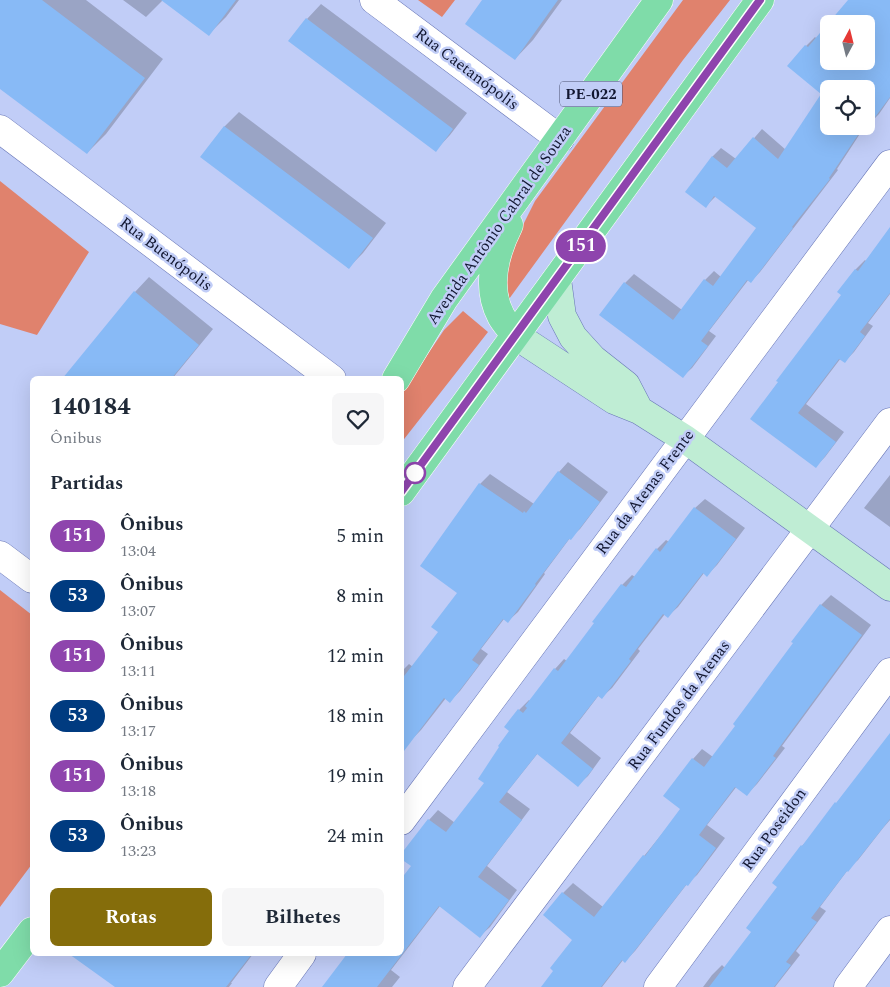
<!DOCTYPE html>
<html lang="pt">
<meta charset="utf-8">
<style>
:root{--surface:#fff;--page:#f6f6f7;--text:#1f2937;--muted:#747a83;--accent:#856d0b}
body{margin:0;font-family:Spectral,serif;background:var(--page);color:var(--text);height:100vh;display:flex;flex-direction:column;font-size:19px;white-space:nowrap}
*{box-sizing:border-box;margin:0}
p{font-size:16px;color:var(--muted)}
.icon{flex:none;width:28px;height:28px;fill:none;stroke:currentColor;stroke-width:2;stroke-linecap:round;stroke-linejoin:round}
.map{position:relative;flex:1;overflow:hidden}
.drawer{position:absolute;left:30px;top:376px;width:374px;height:580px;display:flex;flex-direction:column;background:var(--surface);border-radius:8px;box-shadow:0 5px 20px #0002}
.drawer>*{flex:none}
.badge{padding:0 10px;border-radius:16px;font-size:18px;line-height:32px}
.needle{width:32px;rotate:7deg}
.controls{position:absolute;left:820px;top:15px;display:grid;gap:10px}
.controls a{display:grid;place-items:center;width:55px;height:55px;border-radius:8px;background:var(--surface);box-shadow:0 5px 20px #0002;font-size:25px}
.map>.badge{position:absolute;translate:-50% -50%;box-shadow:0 0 0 2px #fff}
h2{padding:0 20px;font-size:19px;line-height:45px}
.round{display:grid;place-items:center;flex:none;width:52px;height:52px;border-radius:8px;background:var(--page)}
.overview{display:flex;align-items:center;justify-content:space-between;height:85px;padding:0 20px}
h1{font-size:24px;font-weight:700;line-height:38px}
.button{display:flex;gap:10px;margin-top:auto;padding:10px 20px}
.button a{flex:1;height:58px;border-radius:8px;background:var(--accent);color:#fff;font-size:20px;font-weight:700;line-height:58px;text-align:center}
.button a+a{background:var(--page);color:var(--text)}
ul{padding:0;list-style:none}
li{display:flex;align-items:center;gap:15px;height:60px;padding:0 20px}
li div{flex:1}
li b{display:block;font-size:19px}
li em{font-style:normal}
li .badge{min-width:55px;font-weight:700;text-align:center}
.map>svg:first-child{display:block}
</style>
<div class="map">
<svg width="890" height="987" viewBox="0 0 890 987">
<rect width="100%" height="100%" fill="#c1cdf7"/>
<path fill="#e0826d" d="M418 0H455L442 17Z
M683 0H730L683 60 509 299 503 277 507 257 535 201Z
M0 181 89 252 37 335 0 324Z
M463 311 488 332 401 443V394L444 330Z
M0 590 32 615V864L0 907Z"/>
<path fill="#0003" d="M0 0H86L163 59 106 134 87 153 0 87Z
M123 0H239L226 17 209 34 163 0 146 17Z
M484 0H562L533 40 515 59Z
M850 0H890V98L879 114 870 123 869 122 866 125V89H829V126H865L837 169 838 170 760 272 751 281 749 279 709 331 716 336 692 368 683 376 625 283 634 274 682 310 705 280 714 271 721 277 758 228 716 196 706 206 712 157 721 148 736 159 762 129 786 150 823 94 806 46 815 37 817 39 829 61H866V24Z
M321 4 467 113 450 135 436 150 307 19Z
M239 112 386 223 363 253 348 268 224 127Z
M890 229V294L868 323 873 326 854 352 845 361 841 358 806 404 844 432 825 457 816 466 752 418 843 295 839 292 856 269 865 260 866 261Z
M149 277 213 329 172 379H64L135 292Z
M568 462 608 492 580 529 570 538 544 573 545 574 518 612 508 621 504 619 481 649 488 654 460 691 450 701 446 698 421 730 411 740 401 747V672L409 664 413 667 440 632 459 593 422 566 480 484 490 474 534 504 559 472Z
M890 475V527L864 508Z
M705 499 745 528 717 565 707 575 704 573 678 607 668 616 665 614 638 649 640 651 612 688 602 697 599 695 570 733 601 758 588 776 578 785 538 753 507 792 530 809 487 866 517 890 490 927 480 936 440 906 391 970 400 977 392 987H324L349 954H401L413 866 429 820 438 810 455 823 486 782 511 731 519 710 529 700 530 701 555 669 564 659 567 661 596 623 594 622 622 585 632 575 635 577 657 549 666 540 669 542 695 508Z
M831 595 871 625 782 746 785 748 757 784 747 794 737 786 707 825 725 838 697 875 687 884 635 951 625 961 623 960 602 987H542L555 970 574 939 544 915 563 893 573 883 603 907 682 809 693 759 702 749 713 757 737 725 794 643 793 642 821 605Z
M890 735V820L883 828 858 860 850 867 820 907 826 911 796 951 800 955 775 987H703L712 975 722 965 725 968 752 932 779 887 802 846 811 836Z
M74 954H253L231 983H232L229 987H117L73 955Z"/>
<path fill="#88baf6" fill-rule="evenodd" d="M0 0H42L145 78 87 154 0 89Z
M161 0H236L209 36Z
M482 0H558L515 60 465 24Z
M848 0H890V97L870 124 866 122V89H829V126H864L829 178 830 179 792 227 793 228 751 283 747 280 701 341 708 346 683 378 599 315 624 282 673 320 704 279 713 286 756 228 714 196 706 208 685 192 712 156 727 168 753 137 778 159 821 94 787 66 805 45 808 47ZM829 24H866V61H829Z
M306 18 453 129 436 152 288 41Z
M224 126 373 238 349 269 200 157Z
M890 227V293L860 332 865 336 845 363 839 359 798 413 836 442 816 468 750 419 778 382 776 381 841 295 837 292 855 269 858 271Z
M134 291 199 345 171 379H62Z
M558 471 600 502 571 540 569 539 535 584 536 585 508 623 503 619 472 660 479 665 450 703 444 698 401 755V680L438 632 431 627 457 593 420 566 479 483 523 513 524 511 526 513Z
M694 507 736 539 707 577 703 573 668 618 663 614 629 659 631 661 602 699 598 696 561 743 593 769 578 787 537 754 499 802 522 820 478 877 509 900 480 938 439 906 377 987H322L347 954H401V879L411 866 401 859V854L428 819 446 832 484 783 478 779 499 747 498 746 509 731 504 727 518 709 523 713 527 708 525 706 554 668 558 671 594 623 592 622 621 584 626 587 656 548 660 552Z
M820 604 862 635 773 756 776 758 747 796 735 787 699 835 716 848 688 886 686 885 625 963 622 960 601 987H541L553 971 550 968 572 940 543 915 562 892 594 917 643 855 645 856 680 809 663 796 692 758 704 767 735 726 733 724 793 643 791 642Z
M890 733V819L848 872 847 871 811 918 817 922 786 962 791 965 774 987H709L751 932 746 928 777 887 772 883 801 845 802 846 835 802 836 803Z
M69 954H252L226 987H115Z"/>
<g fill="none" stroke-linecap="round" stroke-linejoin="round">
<g stroke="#6775b6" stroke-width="29">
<path id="street" d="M374 0 560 139
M0 129 332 379
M0 555 32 579
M401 821 890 164
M278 987 302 954
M467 987 890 422
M658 987 890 672
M848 987 890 930"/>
</g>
<g stroke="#6775b6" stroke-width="29">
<path id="secondary" d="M557 279 562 316 573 337 593 359 626 385 639 410
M515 335 614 400 639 410 685 439 890 587"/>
</g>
<g stroke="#fff" stroke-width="29">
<path id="primary" d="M509 225C495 253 485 286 501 316 504 322 511 329 515 335
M396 379 444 299 659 0
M401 492 760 0
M0 973 32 931"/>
</g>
<use href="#street" stroke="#fff" stroke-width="28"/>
<use href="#secondary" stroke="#bfedd4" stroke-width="28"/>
<use href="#primary" stroke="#7fdca9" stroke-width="28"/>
</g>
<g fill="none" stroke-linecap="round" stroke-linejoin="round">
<g stroke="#fff" stroke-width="11">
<path id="line" d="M401 492 760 0"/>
</g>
<use href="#line" stroke="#8e44ad" stroke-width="8"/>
</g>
<circle fill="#fff" stroke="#8e44ad" stroke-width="2.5" cx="415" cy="473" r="10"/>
<g text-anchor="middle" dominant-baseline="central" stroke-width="5" stroke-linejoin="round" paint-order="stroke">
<rect fill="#c1cdf7" stroke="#464d6c" stroke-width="1" x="560" y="81.5" width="62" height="25" rx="4"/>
<g font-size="15" font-weight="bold" fill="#111630">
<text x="591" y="94">PE-022</text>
</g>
<g font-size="16" fill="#111630" stroke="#c1cdf7">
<text transform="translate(467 69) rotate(37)">Rua Caetanópolis</text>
<text transform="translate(499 225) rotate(-55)">Avenida Antônio Cabral de Souza</text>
<text transform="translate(166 254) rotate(37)">Rua Buenópolis</text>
<text transform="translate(645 492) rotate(-53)">Rua da Atenas Frente</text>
<text transform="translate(679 705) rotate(-53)">Rua Fundos da Atenas</text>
<text transform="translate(774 829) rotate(-54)">Rua Poseidon</text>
</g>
</g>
</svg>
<div class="controls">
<a><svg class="needle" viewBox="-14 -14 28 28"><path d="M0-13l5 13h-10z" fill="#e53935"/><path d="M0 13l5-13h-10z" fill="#747a83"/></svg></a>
<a><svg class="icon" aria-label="locate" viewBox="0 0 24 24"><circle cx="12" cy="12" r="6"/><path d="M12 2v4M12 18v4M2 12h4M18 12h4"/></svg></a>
</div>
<b class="badge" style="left:581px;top:246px;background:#8e44ad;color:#fff">151</b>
<section class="drawer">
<div class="overview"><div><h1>140184</h1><p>Ônibus</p></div><a class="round"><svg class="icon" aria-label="heart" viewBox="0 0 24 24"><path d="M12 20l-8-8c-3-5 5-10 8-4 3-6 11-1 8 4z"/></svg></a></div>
<h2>Partidas</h2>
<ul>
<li><span class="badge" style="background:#8e44ad;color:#fff">151</span><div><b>Ônibus</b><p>13:04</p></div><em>5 min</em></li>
<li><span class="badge" style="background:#003b80;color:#fff">53</span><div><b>Ônibus</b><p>13:07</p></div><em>8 min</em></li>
<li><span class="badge" style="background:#8e44ad;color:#fff">151</span><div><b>Ônibus</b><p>13:11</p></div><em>12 min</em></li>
<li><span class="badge" style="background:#003b80;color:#fff">53</span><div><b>Ônibus</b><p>13:17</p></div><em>18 min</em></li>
<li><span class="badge" style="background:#8e44ad;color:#fff">151</span><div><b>Ônibus</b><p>13:18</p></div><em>19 min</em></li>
<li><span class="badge" style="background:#003b80;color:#fff">53</span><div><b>Ônibus</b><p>13:23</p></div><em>24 min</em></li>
</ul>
<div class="button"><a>Rotas</a><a>Bilhetes</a></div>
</section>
</div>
